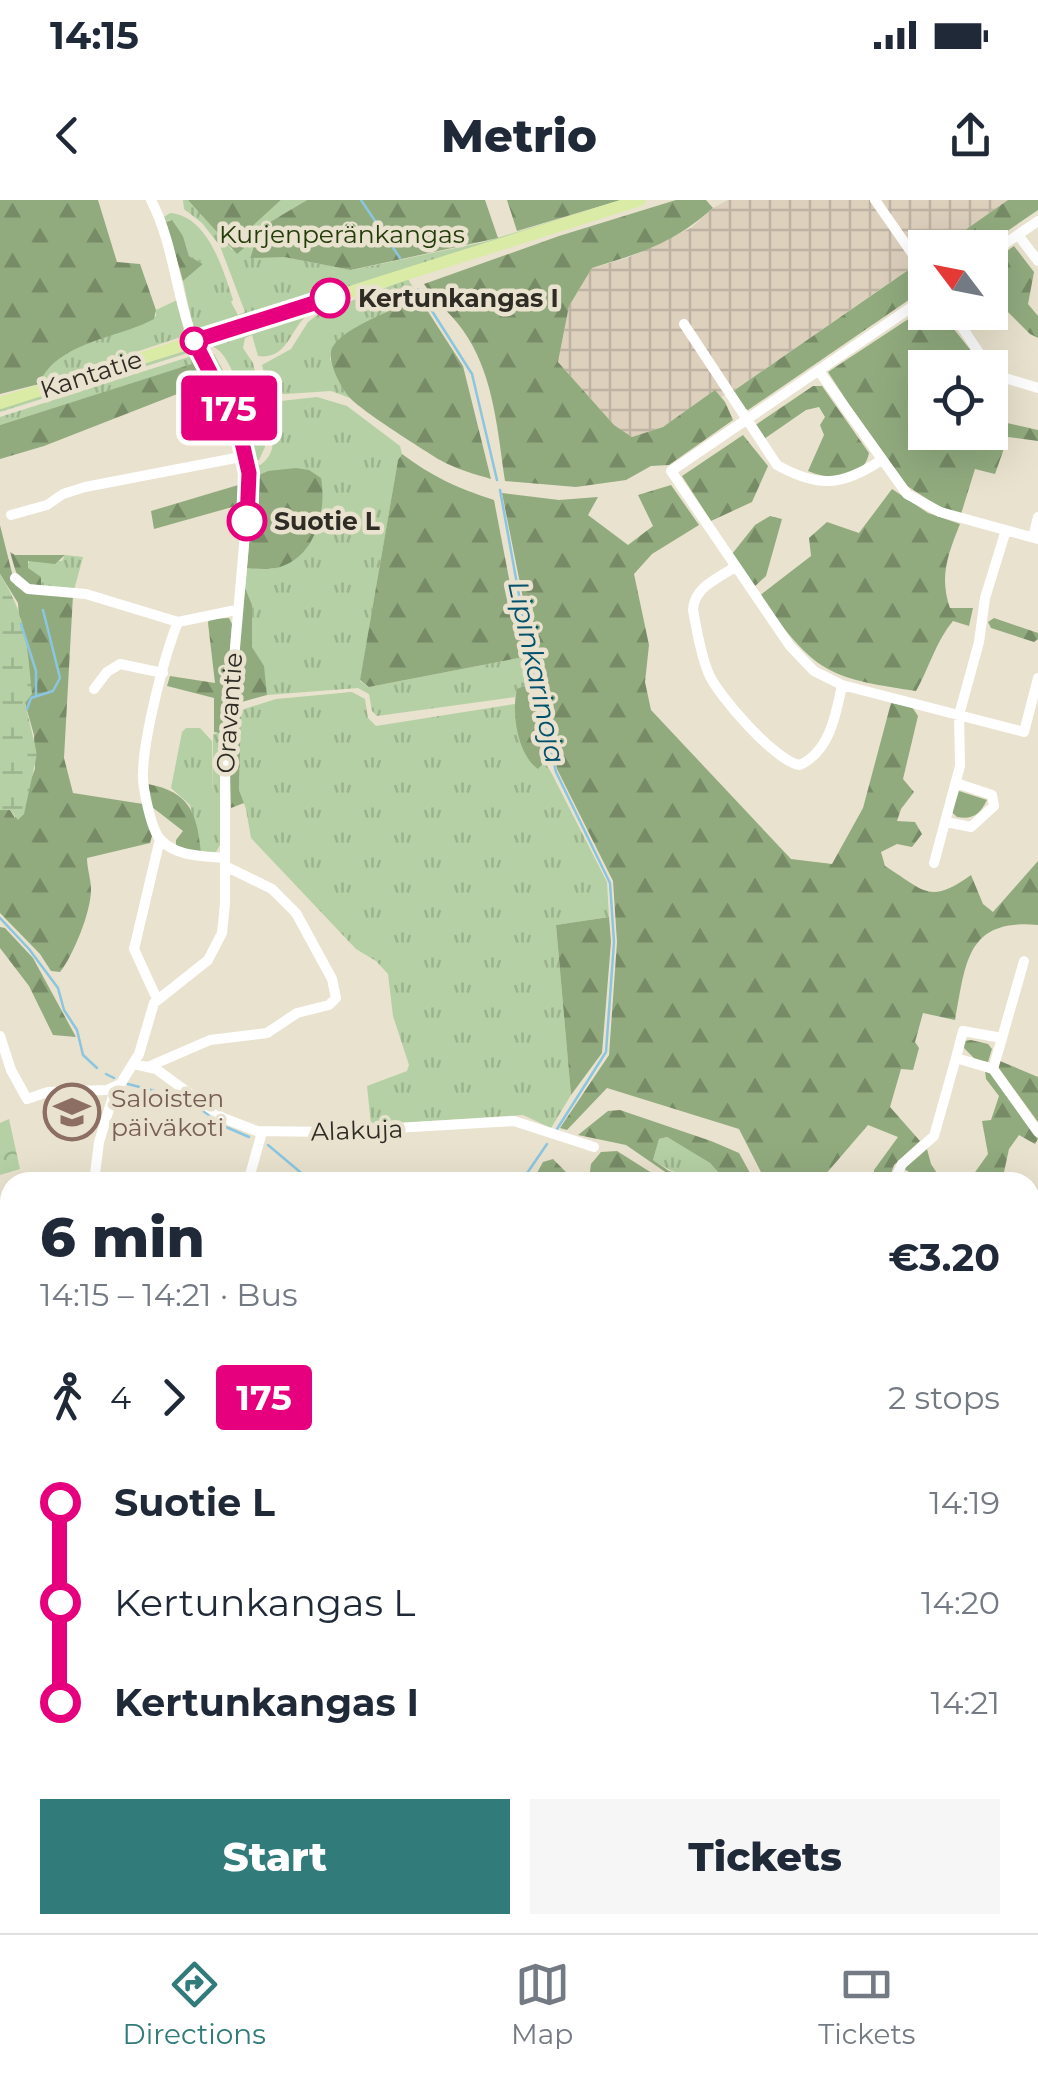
<!DOCTYPE html>
<meta charset="utf-8">
<style>
:root{--surface:#fff;--page:#f6f6f7;--text:#1f2937;--muted:#747a83;--line:#e0e1e3;--accent:#327b7b}
body{margin:0;font-family:Montserrat,sans-serif;background:var(--page);color:var(--text);height:100vh;display:flex;flex-direction:column;font-size:38px;white-space:nowrap}
*{box-sizing:border-box;margin:0}
p{font-size:32px;color:var(--muted)}
.icon{flex:none;width:55px;height:55px;fill:none;stroke:currentColor;stroke-width:2;stroke-linecap:round;stroke-linejoin:round}
.map{position:relative;flex:1;overflow:hidden}
.panel{position:absolute;left:0px;top:972px;width:1040px;height:762px;display:flex;flex-direction:column;background:var(--surface);border-radius:30px 30px 0 0;box-shadow:0 10px 40px #0002}
.panel>*{flex:none}
.badge{padding:0 20px;border-radius:8px;font-size:35px;line-height:65px}
.needle{width:65px;rotate:302deg}
.controls{position:absolute;left:908px;top:30px;display:grid;gap:20px}
.controls a{display:grid;place-items:center;width:100px;height:100px;border-radius:0px;background:var(--surface);box-shadow:0 10px 40px #0002;font-size:50px}
.map>.badge{position:absolute;translate:-50% -50%;box-shadow:0 0 0 5px #fff}
.legs{display:flex;align-items:center;gap:15px;height:110px;padding:0 40px;font-size:32px}
.legs p{margin-inline-start:auto}
.head{display:flex;align-items:center;justify-content:space-between;height:170px;padding:0 40px}
h1{font-size:55px;font-weight:800;line-height:75px}
.cta{display:flex;gap:20px;margin-top:auto;padding:20px 40px}
.cta a{flex:1;height:115px;border-radius:0px;background:var(--accent);color:#fff;font-size:40px;font-weight:800;line-height:115px;text-align:center}
.cta a+a{background:var(--page);color:var(--text)}
ul{padding:0 40px;list-style:none}
li{display:flex;align-items:center;gap:35px;height:100px;font-size:38px}
li i{display:grid;place-items:center;width:15px;height:100%;margin:0 12px;background:currentColor}
li i::after{content:'';width:25px;height:25px;margin:-12px;border:8px solid;border-radius:50%;background:var(--surface)}
li p{margin-inline-start:auto}
li:first-child i{background:linear-gradient(#0000 50%,currentColor 0)}
li:last-child i{background:linear-gradient(currentColor 50%,#0000 0)}
.status{display:flex;justify-content:space-between;align-items:center;height:70px;padding:0 50px;background:var(--surface);direction:ltr}
.status svg{height:28px;fill:currentColor}
header{display:flex;justify-content:space-between;align-items:center;height:130px;padding:0 40px;background:var(--surface);font-size:45px;font-weight:800}
.tabs{display:flex;justify-content:space-around;align-items:center;height:140px;border-top:2px solid var(--line);background:var(--surface);font-size:28px;color:var(--muted)}
.tabs a{display:grid;justify-items:center;gap:5px}
.tabs .on{color:var(--accent)}
.map>svg:first-child{display:block}
</style>
<div class="status"><b>14:15</b><svg viewBox="0 0 49 12"><path d="M0 12V9h3v3zM5 12V6h3v6zM10 12V3h3v9zM15 12V0h3v12zM26 1h20v11H26zM47 4h2v5h-2z"/></svg></div>
<header><svg class="icon" aria-label="back" viewBox="0 0 24 24"><path d="M15 5l-7 7 7 7"/></svg>Metrio<svg class="icon" aria-label="share" viewBox="0 0 24 24"><path d="M12 15V3M7 8l5-5 5 5M5 13v7h14v-7"/></svg></header>
<div class="map">
<svg width="1038" height="1733" viewBox="0 0 1038 1733">
<defs>
<pattern id="industrial-grid" width="8" height="8" patternUnits="userSpaceOnUse" patternTransform="scale(2.5)"><rect width="8" height="8" fill="#ddd0bd"/><path d="M0 4h8M4 0v8" fill="none" stroke="#beb3a2"/></pattern>
<pattern id="grass-tufts" width="24" height="20" patternUnits="userSpaceOnUse" patternTransform="scale(2.5)"><rect width="24" height="20" fill="#b5d0a4"/><path d="M3 7l-1-3M5 7V3M7 7l1-3M15 17l-1-3M17 17v-4M19 17l1-3" fill="none" stroke="#9cb38d"/></pattern>
<pattern id="forest-firs" width="22" height="20" patternUnits="userSpaceOnUse" patternTransform="scale(2.5)"><rect width="22" height="20" fill="#91ab7e"/><path d="M5 1l3.5 6h-7zM16 11l3.5 6h-7z" fill="#778b67"/></pattern>
<pattern id="wetland-marsh" width="20" height="14" patternUnits="userSpaceOnUse" patternTransform="scale(2.5)"><rect width="20" height="14" fill="#b5d0a4"/><path d="M1 5h8M5 5V1M11 12h8M15 12V8" fill="none" stroke="#9cb38d"/></pattern>
<pattern id="park-crowns" width="20" height="18" patternUnits="userSpaceOnUse" patternTransform="scale(2.5)"><rect width="20" height="18" fill="#b5d0a4"/><path d="M2 6a3 3 0 1 1 6 0M12 15a3 3 0 1 1 6 0" fill="none" stroke="#9cb38d"/></pattern>
</defs>
<rect width="100%" height="100%" fill="#e9e2ce"/>
<path fill="url(#industrial-grid)" d="M728 0H1008L941 47 925 48V58L732 192 721 197 715 191 663 227 632 237 614 225 558 162 569 106 592 68 627 58 691 28 713 8Z"/>
<path fill="url(#grass-tufts)" d="M183 0H188L214 25 232 50 244 48 246 31 281 0H307L260 28 250 57H284L352 70 484 42 621 0 203 133 193 127 183 81 203 64 189 56 183 36 170 20 166 22 164 17 170 13C208 16 223 69 233 100L231 102 238 115 245 112 220 46 202 23 184 9Z
M408 79 420 99 359 127 331 150 330 159 350 198 331 191 270 195 262 165 291 149 308 122 320 113Z
M177 100 184 128 181 137 39 184C56 144 118 131 156 116V110Z
M305 117C289 133 286 160 258 156L252 135 245 138 243 148 253 163 261 196 244 191C231 176 228 149 208 145L212 141 287 118Z
M188 150V153L0 212V208Z
M209 153 214 154C228 177 233 201 263 203L265 247 259 260 252 259V243L211 166 207 157Z
M192 156 199 162 0 225V217Z
M317 197 347 206 400 246 402 254 398 260 360 481 369 487 524 457 532 492 524 486 517 490 515 497 377 516 372 511 369 494 358 488 267 495 263 466 252 447 245 388 247 368 273 369 268 271 254 277 253 269C285 254 268 229 272 202Z
M65 355 83 357 74 390 41 387 27 368 29 361H62Z
M352 492 365 499 368 518 376 526 515 504 516 519 538 569 545 562 552 574 607 682 609 717 556 725 571 895 551 928 523 915 371 925 367 886 407 871 409 865 393 816 388 774 376 761 356 749 251 638 246 609 239 590 241 515 236 516 238 511 276 499Z
M186 528H200L212 541 213 593V534L223 532 221 643 216 652 201 653 190 605 171 588 182 532Z
M667 937 710 963 727 982C700 982 676 976 653 960L659 939Z
M419 1725H510L507 1733H422Z
M528 1725H913L918 1733H532Z"/>
<path fill="url(#forest-firs)" d="M0 0H98L117 62 140 64 156 110 154 119C117 139 58 141 39 184L0 194Z
M188 0H281L247 31 244 48 237 54Z
M307 0H485L498 38 351 70 284 57 250 58 260 28Z
M507 0H621L517 31Z
M676 0H706L713 8C672 44 643 52 592 68L569 106 558 162 614 225 632 237 663 227 715 190 725 202 733 220 669 265 651 266 626 280 576 287 505 281C498 234 494 179 468 138 456 117 437 104 424 84L559 36Z
M1008 0H1038V10L984 47H941Z
M172 20 183 36 189 56 203 64 183 81 166 22Z
M1014 46 1034 72 1028 104 1038 116V138L1030 134 1003 107 993 112 968 117 964 113 990 112V63Z
M914 66 925 85 916 95 748 210 740 207 732 192Z
M420 99 463 166 491 279C474 274 456 269 440 260 422 249 362 211 350 198 341 188 326 160 332 148 343 127 399 107 420 99Z
M925 108V112L941 113 984 167 925 168V232H990V219L1038 230V241L1008 237 995 274 975 269 961 314 938 306 898 280 828 172Z
M198 162 208 182 44 246 0 259V225Z
M813 186H822L869 253C863 282 830 280 808 271L824 235 820 225 825 217 819 207 806 210 764 239 754 226Z
M743 235 768 266 752 302 711 321 682 276Z
M402 254C431 276 459 289 494 300L524 457 369 487 360 480 398 260Z
M296 268 309 270 321 278C327 310 316 356 280 367 269 370 258 369 247 368L254 277 268 271Z
M245 283 243 304 154 329 151 311Z
M671 285 699 325 652 354 634 374 649 445 645 482 651 510 791 659 832 664 863 608 891 503 912 507 918 516 903 579 914 592 901 609 897 621 915 622 922 634 912 647 897 644 881 652 885 666C925 691 929 705 971 675L983 704 993 712 1038 661V725C965 718 966 765 955 820L923 813 915 842 919 848 913 870 901 869 890 907 920 941 894 965 888 982H874V970L898 937 868 925 825 975 838 982H766L739 929 607 888 567 930 560 928 609 855 617 742 613 681 557 569 502 293 559 300 598 297 588 315 628 345 653 326 638 295Z
M892 289 928 313 960 324C948 354 939 377 950 408H973L969 426 953 421C936 441 929 468 916 491 822 477 816 471 759 396L811 356 809 338 827 322 859 333Z
M770 316 782 319 766 376 754 387 732 354 755 325Z
M0 325 15 385 23 390 73 395 64 558 73 593 143 604 152 636 150 643 87 658C87 669 91 679 91 690 91 712 73 756 60 772L51 771 40 754 0 713V610H10L15 618 35 569 34 535 25 503 18 403 0 374Z
M10 352 15 355H65L55 364 28 361V368L41 377V387C15 383 17 374 10 352Z
M245 388 252 405V447L264 466 267 495 238 503 239 440Z
M229 418 232 424 224 534 214 532V498L167 486 170 476 215 483 208 423 209 419Z
M994 418 1038 433V439L1034 442 991 428 988 422Z
M524 486C538 498 544 543 545 562L538 569C518 555 511 513 517 489Z
M241 514 239 590 244 603 231 608 230 566 236 516Z
M148 584C190 592 197 613 201 653L176 646V640L183 631 152 607Z
M959 591 987 600C980 614 973 620 957 617L952 612Z
M609 717 611 742 602 853 571 895 556 725Z
M0 727 5 728 33 758 76 837 53 835 29 786 0 748Z
M971 840 988 844 992 849 988 862 975 859 964 848V841Z
M1000 861 1038 877V922L998 867Z
M985 871 991 874 1038 939 1035 944 1019 935 1009 949 1004 972 1008 979 1000 982H968L988 954 982 921 991 920 999 896 986 879Z
M620 910 711 941 739 953 755 982H727L710 963 667 937 659 939 653 960 669 971 704 982 674 978 626 945 578 935 608 911Z
M927 949 931 964 943 982H927L904 969Z
M617 951 666 982H593L589 979 591 964 601 952Z
M553 959 567 973 568 982H532L543 962Z
M1030 1114 1038 1115V1281H1030Z
M1030 1702 1038 1704 1037 1733H986L987 1725H1030Z
M913 1725H979L978 1733H918Z"/>
<path fill="url(#wetland-marsh)" d="M0 374C27 418 27 444 32 494L25 503 37 554 24 614 18 620 10 610H0Z"/>
<path fill="url(#park-crowns)" d="M9 919 20 969 0 975V923Z"/>
<path fill="#b5d0a4" d="M0 1010 10 1013V1086L0 1081Z"/>
<g fill="none" stroke-linecap="round" stroke-linejoin="round">
<path stroke="#8cc5e0" stroke-width="2.5" d="M361 0 400 58
M418 89 472 174 497 280
M500 290 537 495 556 572 610 683 614 742 606 852 557 929
M21 424 36 471V495
M27 509 31 498 53 491 60 478 43 410
M0 718 29 749 58 788 64 810 77 830 83 855 97 868
M106 874 114 878
M128 884 186 899 226 927 249 937
M268 945 312 982
M521 982 547 944
M0 1005 10 1009
M757 1725 760 1733"/>
<path stroke="#fff" stroke-width="10" d="M875 0 925 72
M1018 35 1038 61
M990 54 1038 21
M925 98 671 271 790 446 814 471 842 485 1024 532 1038 478
M952 112 989 168
M684 124 777 265C818 288 842 286 880 261
M990 168 1005 178 1038 188
M819 171 907 294 940 312 1038 339
M11 315 47 305 63 294 85 287 246 256
M1033 337 1038 317
M735 367C717 379 694 387 693 410 697 431 700 452 708 472 716 494 777 563 800 565 830 551 836 514 842 485
M15 378 28 389 86 394 178 422
M94 489 107 472 120 464 163 473
M946 622 971 627 994 606 992 595 956 583
M225 658C204 656 175 657 160 639 151 629 142 586 143 572 144 536 164 456 178 422L236 410
M934 663 960 566 959 515 979 442 985 398 1006 330
M157 799 134 749 160 639
M0 836 11 870 27 899 48 892 107 890 118 885
M956 858 963 831 1002 838 1024 761
M134 864 156 869 223 918 257 931 329 932 514 921 594 947
M150 866 210 840 267 833 297 813 329 805 336 798 332 779 296 713 272 689 225 666
M993 869 1002 838
M94 982 99 942 113 896 139 854 154 803 208 760 222 733 225 704V562L249 288C250 227 208 183 189 128 175 85 172 41 151 0
M248 982 262 932
M894 982 902 964 934 936 956 858 993 869 1038 932
M1030 1022 1038 1011
M1030 1105 1038 1109
M0 1276 10 1268
M1030 1494 1038 1497
M0 1557 10 1569
M1030 1630 1038 1631
M0 1691 10 1686
M115 1725 118 1733
M983 1733V1725"/>
<path stroke="#daeba6" stroke-width="12" d="M0 203 640 0"/>
</g>
<g fill="none" stroke-linecap="round" stroke-linejoin="round">
<g stroke="#fff" stroke-width="22">
<path id="line-1" d="M247 321 249 273 239 229 194 141 330 98"/>
</g>
<use href="#line-1" stroke="#e6007e" stroke-width="15"/>
</g>
<defs>
<g id="school-ring" transform="scale(2.875)"><circle r="9.5" fill="#e9e2ce" stroke="#8d6e63" stroke-width="1.5"/><path d="M0-5L7-2L0 1L-7-2ZM-4 1L0 2.5L4 1V4Q0 6-4 4Z" fill="#8d6e63"/></g>
</defs>
<g fill-rule="evenodd">
<use href="#school-ring" x="72" y="912"/>
</g>
<g fill="#fff" stroke="#e6007e" stroke-width="5">
<circle cx="330" cy="98" r="18"/>
<circle cx="194" cy="141" r="12"/>
<circle cx="247" cy="321" r="18"/>
</g>
<g text-anchor="middle" dominant-baseline="central" stroke-width="9" stroke-linejoin="round" paint-order="stroke">
<g font-size="25" fill="#223b09" stroke="#e9e2ce">
<text x="342" y="34">Kurjenperänkangas</text>
</g>
<g font-size="25" font-weight="bold" fill="#2f2c25" stroke="#e9e2ce" text-anchor="start">
<text x="358" y="98">Kertunkangas I</text>
<text x="274" y="321">Suotie L</text>
</g>
<g font-size="25" fill="#2f2c25" stroke="#e9e2ce">
<text transform="translate(91 174) rotate(-18)">Kantatie</text>
<text transform="translate(229 513) rotate(-86)">Oravantie</text>
<text transform="translate(357 930) rotate(-2)">Alakuja</text>
</g>
<g font-size="25" fill="#785e54" stroke="#e9e2ce" text-anchor="start">
<text x="111" y="898">Saloisten<tspan x="111" dy="29">päiväkoti</tspan></text>
</g>
<g font-size="28" font-style="italic" fill="#01516c" stroke="#e9e2ce">
<text transform="translate(537 472) rotate(78)">Lipinkarinoja</text>
</g>
</g>
</svg>
<div class="controls">
<a><svg class="needle" viewBox="-14 -14 28 28"><path d="M0-13l5 13h-10z" fill="#e53935"/><path d="M0 13l5-13h-10z" fill="#747a83"/></svg></a>
<a><svg class="icon" aria-label="locate" viewBox="0 0 24 24"><circle cx="12" cy="12" r="6"/><path d="M12 2v4M12 18v4M2 12h4M18 12h4"/></svg></a>
</div>
<b class="badge" style="left:229px;top:208px;background:#e6007e;color:#fff">175</b>
<section class="panel">
<div class="head"><div><h1>6 min</h1><p>14:15 – 14:21 · Bus</p></div><b>€3.20</b></div>
<div class="legs"><svg class="icon" aria-label="walk" viewBox="0 0 24 24"><circle cx="13" cy="4" r="2"/><path d="M13 8l-2 6 4 7M11 14l-3 7M7 12l3-4h3l4 4"/></svg>4<svg class="icon" aria-label="forward" viewBox="0 0 24 24"><path d="M9 5l7 7-7 7"/></svg><b class="badge" style="background:#e6007e;color:#fff">175</b><p>2 stops</p></div>
<ul>
<li><i style="color:#e6007e"></i><b>Suotie L</b><p>14:19</p></li>
<li><i style="color:#e6007e"></i><span>Kertunkangas L</span><p>14:20</p></li>
<li><i style="color:#e6007e"></i><b>Kertunkangas I</b><p>14:21</p></li>
</ul>
<div class="cta"><a>Start</a><a>Tickets</a></div>
</section>
</div>
<nav class="tabs">
<a class="on"><svg class="icon" aria-label="directions" viewBox="0 0 24 24"><path d="M12 3l9 9-9 9-9-9zM9 14v-3h6M13 9l2 2-2 2"/></svg>Directions</a>
<a><svg class="icon" aria-label="map" viewBox="0 0 24 24"><path d="M3 6l6-2 6 2 6-2v14l-6 2-6-2-6 2zM9 4v14M15 6v14"/></svg>Map</a>
<a><svg class="icon" aria-label="tickets" viewBox="0 0 24 24"><path d="M3 7h18v10H3zM15 7v10"/></svg>Tickets</a>
</nav>
